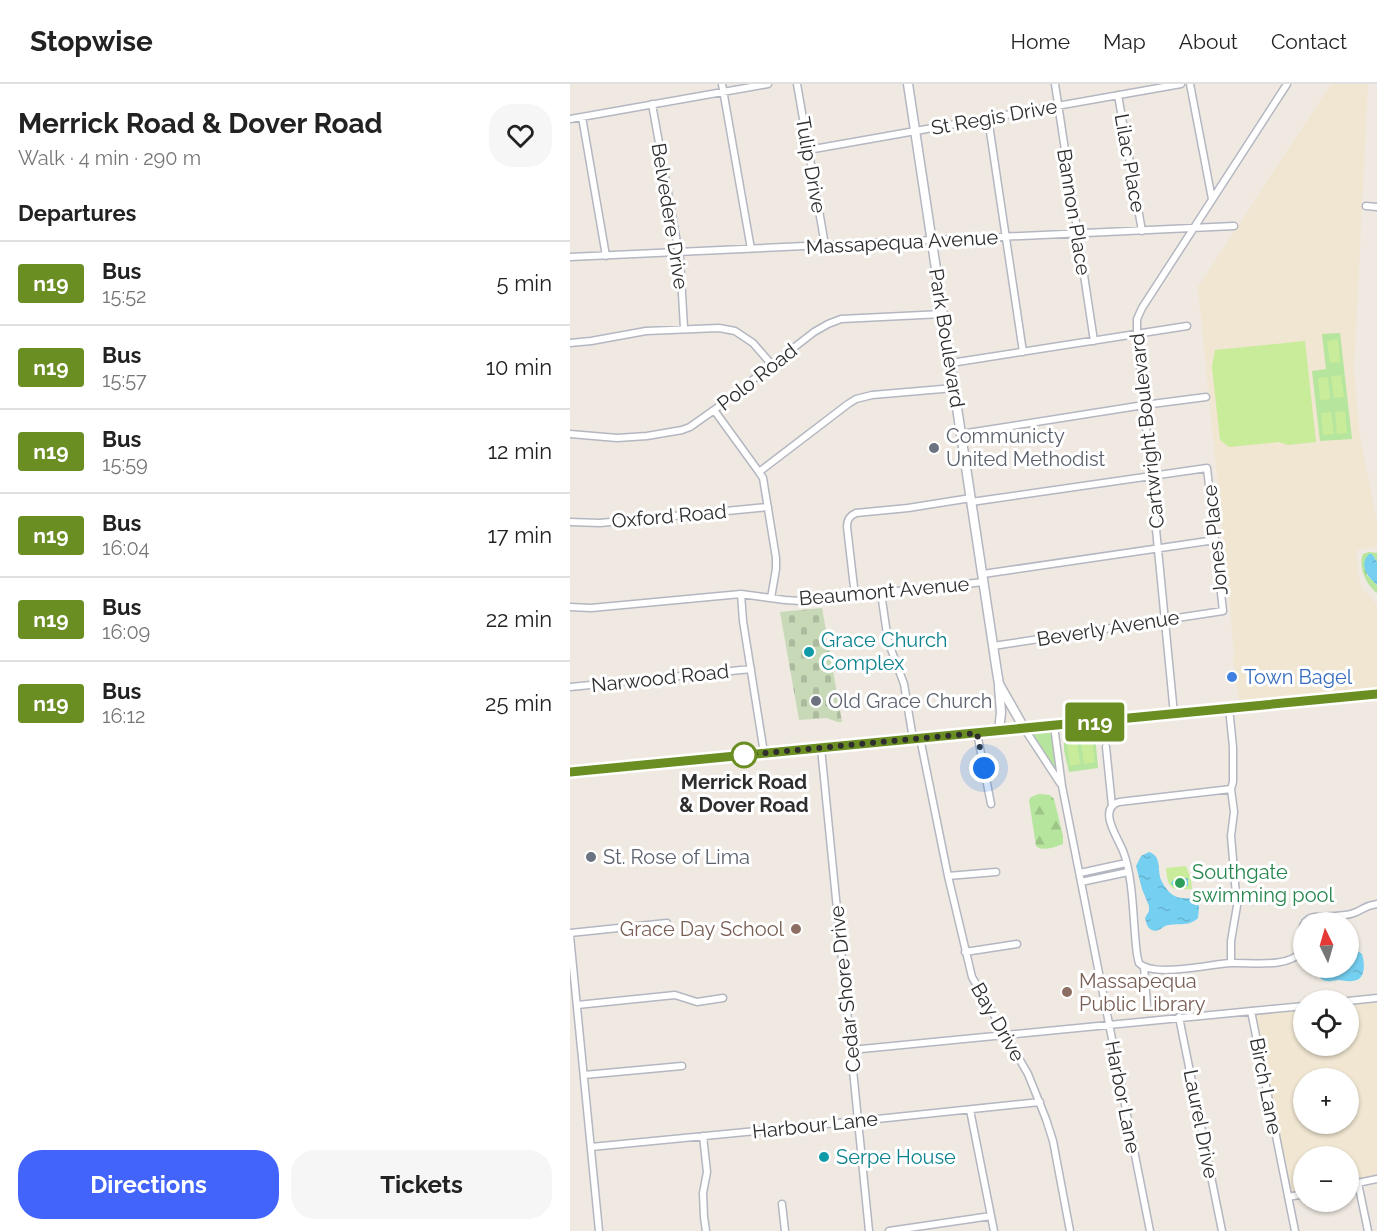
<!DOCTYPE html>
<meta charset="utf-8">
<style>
:root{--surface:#fff;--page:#f6f6f6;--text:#222;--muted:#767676;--line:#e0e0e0;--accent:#4264fb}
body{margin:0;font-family:Raleway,sans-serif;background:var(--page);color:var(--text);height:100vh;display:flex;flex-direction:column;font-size:22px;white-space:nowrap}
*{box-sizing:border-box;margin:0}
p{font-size:20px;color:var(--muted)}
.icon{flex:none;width:33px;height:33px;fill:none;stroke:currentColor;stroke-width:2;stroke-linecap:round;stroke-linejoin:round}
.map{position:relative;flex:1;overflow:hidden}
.panel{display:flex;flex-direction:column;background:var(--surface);width:570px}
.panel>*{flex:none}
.badge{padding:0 12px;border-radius:4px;font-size:21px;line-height:39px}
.needle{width:39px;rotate:355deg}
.fabs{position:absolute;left:723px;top:828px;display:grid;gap:12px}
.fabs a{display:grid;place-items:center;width:66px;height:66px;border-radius:50%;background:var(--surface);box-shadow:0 2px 4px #0004;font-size:30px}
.you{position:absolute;width:30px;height:30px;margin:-15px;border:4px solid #fff;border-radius:50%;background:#1a73e8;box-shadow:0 0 0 9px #1a73e833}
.map>.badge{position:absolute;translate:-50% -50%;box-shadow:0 0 0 3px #fff}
h2{padding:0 18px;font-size:22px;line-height:54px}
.round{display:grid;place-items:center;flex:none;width:63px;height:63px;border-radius:24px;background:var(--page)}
.headline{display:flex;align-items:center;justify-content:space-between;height:102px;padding:0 18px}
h1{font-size:28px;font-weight:700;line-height:45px}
.primary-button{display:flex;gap:12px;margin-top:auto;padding:12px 18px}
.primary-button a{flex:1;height:69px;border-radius:24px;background:var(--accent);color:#fff;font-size:24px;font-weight:700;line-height:69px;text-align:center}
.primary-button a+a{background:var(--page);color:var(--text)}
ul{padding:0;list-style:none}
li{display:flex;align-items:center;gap:18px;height:84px;padding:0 18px;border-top:2px solid var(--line)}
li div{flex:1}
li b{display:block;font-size:22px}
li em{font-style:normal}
li .badge{min-width:66px;font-weight:700;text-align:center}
header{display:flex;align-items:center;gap:36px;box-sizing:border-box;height:84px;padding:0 30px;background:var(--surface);border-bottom:2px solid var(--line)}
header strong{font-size:28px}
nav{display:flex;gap:33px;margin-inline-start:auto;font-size:21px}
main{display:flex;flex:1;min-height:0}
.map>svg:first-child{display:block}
</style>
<header>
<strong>Stopwise</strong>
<nav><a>Home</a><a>Map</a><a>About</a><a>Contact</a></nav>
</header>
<main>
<section class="panel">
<div class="headline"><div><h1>Merrick Road &amp; Dover Road</h1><p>Walk · 4 min · 290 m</p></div><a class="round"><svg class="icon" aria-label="heart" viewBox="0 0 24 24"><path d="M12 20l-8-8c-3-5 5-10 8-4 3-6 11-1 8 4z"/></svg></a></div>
<h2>Departures</h2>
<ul>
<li><span class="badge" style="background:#6b8e23;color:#fff">n19</span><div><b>Bus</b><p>15:52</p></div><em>5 min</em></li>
<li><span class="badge" style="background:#6b8e23;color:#fff">n19</span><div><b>Bus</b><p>15:57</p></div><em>10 min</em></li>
<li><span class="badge" style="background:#6b8e23;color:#fff">n19</span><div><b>Bus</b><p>15:59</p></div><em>12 min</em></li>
<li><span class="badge" style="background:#6b8e23;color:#fff">n19</span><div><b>Bus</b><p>16:04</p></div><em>17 min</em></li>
<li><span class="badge" style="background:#6b8e23;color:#fff">n19</span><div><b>Bus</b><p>16:09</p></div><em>22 min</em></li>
<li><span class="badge" style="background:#6b8e23;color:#fff">n19</span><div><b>Bus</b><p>16:12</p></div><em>25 min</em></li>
</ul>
<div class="primary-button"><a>Directions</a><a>Tickets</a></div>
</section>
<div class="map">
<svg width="807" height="1147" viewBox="0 0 807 1147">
<defs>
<pattern id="grass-tufts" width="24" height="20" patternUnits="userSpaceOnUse" patternTransform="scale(1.5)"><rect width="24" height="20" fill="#b6e59e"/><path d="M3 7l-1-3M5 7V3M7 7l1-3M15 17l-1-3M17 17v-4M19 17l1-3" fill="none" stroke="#9dc588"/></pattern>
<pattern id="forest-firs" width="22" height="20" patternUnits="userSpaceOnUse" patternTransform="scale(1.5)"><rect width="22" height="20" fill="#b6e59e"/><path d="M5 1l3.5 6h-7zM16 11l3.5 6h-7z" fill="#9dc588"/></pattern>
<pattern id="cemetery-stones" width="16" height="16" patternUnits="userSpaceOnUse" patternTransform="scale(1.5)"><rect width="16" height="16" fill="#c8d9b8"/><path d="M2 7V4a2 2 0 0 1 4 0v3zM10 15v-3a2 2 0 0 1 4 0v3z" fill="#acbb9e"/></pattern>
<pattern id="water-ripples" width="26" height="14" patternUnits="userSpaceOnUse" patternTransform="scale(1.5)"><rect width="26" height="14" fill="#75cff0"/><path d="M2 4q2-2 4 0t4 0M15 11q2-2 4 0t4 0" fill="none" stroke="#66b2ce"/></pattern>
</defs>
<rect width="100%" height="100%" fill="#efe9e1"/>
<path fill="#f0e6d1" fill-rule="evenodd" d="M761 0H798L784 285 790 353 807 438V463L786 466 789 495 792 504 807 521V605L669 619 663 573 664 572 660 523 628 203Z
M807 916V1094L779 1099 778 1072H734L733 1109 720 1111 682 928 733 923 734 962H778L779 919ZM734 994H778V1040H734Z"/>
<path fill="url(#grass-tufts)" d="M799 468 807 469V478L802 470 797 491 807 501V509C796 501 788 483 793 470Z"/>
<path fill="url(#forest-firs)" d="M469 710 480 711 484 715 493 752V760C485 763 473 768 466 762L459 716 461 713Z"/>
<path fill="url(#cemetery-stones)" d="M252 524 272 638H268L256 634 229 636 210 528Z"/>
<path fill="#b6e59e" d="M770 249 782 355 750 357 742 287 756 285 752 250Z
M483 642 491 700 455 645Z
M525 650 528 684 499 688 494 666V655L498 653Z"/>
<path fill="#c9ec9a" d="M768 255 770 278 760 279 757 257Z
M735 257 746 358 718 361 709 358 659 363 650 356 642 283 645 266Z
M771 291 774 313 764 314 761 292Z
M758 293 760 315 750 316 748 294Z
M775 327 777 349 767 350 765 328Z
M761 328 764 350 753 351 751 329Z
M522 656 525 678 514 680 511 658Z
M507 658 510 680 500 682 497 660Z
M616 782 621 795 622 805C601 806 598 806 596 784Z"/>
<path fill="url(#water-ripples)" d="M799 470H802L807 478V501C798 493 788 481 799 470Z
M579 768C592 772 587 785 591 796 595 804 602 814 612 814 630 815 630 815 628 834 618 844 605 838 595 842 592 844 589 846 586 847 578 846 577 842 575 834L579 827V822L572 805 566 782 571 772Z
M617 794 618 795V802L605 803 601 800 603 796Z
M786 866 792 870C795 880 796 897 782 897 777 898 773 896 768 896 760 897 756 899 750 894L749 887 751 884H778L779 867Z"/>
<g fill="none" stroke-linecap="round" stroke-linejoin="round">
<g stroke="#b4b7c1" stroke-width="9">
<path id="minor" d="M152 0 181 165
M227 0 255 161
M485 0 524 257
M620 0 642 115
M548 11 572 147
M82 20 110 175 114 244
M12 33 36 172
M418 34 453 268
M0 35 198 0
M238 66 611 0
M796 122 807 123
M0 173 664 142
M0 259 21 257 76 247 149 244 165 247 183 259 202 281
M381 279 617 242
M144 326 189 388 193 394 206 474V485L201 514
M0 350 47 354 77 352 112 346 120 343 144 326 244 248 258 240 271 235 373 230
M391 350 574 321 636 313
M189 388 278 320 286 315 302 311 384 304
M401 418 637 384 653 527 423 562
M0 438 30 439 198 423
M413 490 645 456
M311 509 318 557 334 600 343 655
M171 510 173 537 194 669
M285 512 277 443C277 436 279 432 286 429L338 424 401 414
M0 523 21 524 171 510 215 516 231 517 414 498
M0 603 181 585
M659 624 663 663V698L661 705 664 728 661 752 667 822 661 857V879
M604 630 567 250V235L572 224C620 149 669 75 717 0
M484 642 492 702 580 1147
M454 644 490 699
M407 649 421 720
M350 654 378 792 402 893 458 990 476 1035 483 1057 500 1147
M536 663 542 722
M251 664 299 1147
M661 705 549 718C527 725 548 754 553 767 562 789 563 826 565 851 566 860 566 870 569 879 583 894 640 880 661 879 680 878 718 885 732 867V845L734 840
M510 789 556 779
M378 792 426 788
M511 798 558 788
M735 838 740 834 744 833C755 832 774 833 784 829 794 825 794 822 807 820
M0 849 97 839
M0 852 29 1147
M395 868 447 860
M574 883 577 921
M778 917 807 914
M7 921 105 911 127 918 153 914
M681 927 725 1147
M609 933 652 1147
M281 966 734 922
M14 991 112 982
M400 1026 424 1147
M133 1052 137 1088 133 1109 134 1133 136 1147
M21 1063 288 1037 470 1018
M788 1099 798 1147
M778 1101 807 1095
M718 1113 734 1110
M212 1120 215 1147
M319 1147 421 1132"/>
</g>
<g stroke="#b4b7c1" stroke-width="11">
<path id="secondary" d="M338 0 427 588 429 600 454 644
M429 603 431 628 429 647"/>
</g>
<g stroke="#c9c9c9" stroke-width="12">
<path id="primary" d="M0 688 807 610"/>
</g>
<use href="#minor" stroke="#fff" stroke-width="6"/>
<use href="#secondary" stroke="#fff" stroke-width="8"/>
<use href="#primary" stroke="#f2d163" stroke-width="9"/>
</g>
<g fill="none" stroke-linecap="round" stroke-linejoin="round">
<g stroke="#fff" stroke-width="14">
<path id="line" d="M0 688 807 610"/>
</g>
<use href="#line" stroke="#6b8e23" stroke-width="9"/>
<path stroke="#2e2e2e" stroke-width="6" stroke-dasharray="0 10.8" d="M174 671 407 649 414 684"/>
</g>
<g fill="#6b7280" stroke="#fff" stroke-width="2">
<circle cx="364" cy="364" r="6"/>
<circle cx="246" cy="617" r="6"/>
<circle cx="21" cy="773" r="6"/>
</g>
<g fill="#0f9aa8" stroke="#fff" stroke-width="2">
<circle cx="239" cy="568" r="6"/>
<circle cx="254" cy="1073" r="6"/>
</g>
<circle fill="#3f7fe0" stroke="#fff" stroke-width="2" cx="662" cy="593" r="6"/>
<circle fill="#fff" stroke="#6b8e23" stroke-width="3" cx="174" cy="671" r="12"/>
<circle fill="#2e9e5b" stroke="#fff" stroke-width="2" cx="610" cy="799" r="6"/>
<g fill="#8d6e63" stroke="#fff" stroke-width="2">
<circle cx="226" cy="845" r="6"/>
<circle cx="497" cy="908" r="6"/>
</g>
<g text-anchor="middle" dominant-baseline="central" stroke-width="6" stroke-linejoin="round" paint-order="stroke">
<g font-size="20" fill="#2e2e2e" stroke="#fff">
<text transform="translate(424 33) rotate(-10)">St Regis Drive</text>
<text transform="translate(560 79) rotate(80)">Lilac Place</text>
<text transform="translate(241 81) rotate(80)">Tulip Drive</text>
<text transform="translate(504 128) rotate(81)">Bannon Place</text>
<text transform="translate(100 132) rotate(81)">Belvedere Drive</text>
<text transform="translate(332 158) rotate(-3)">Massapequa Avenue</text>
<text transform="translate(377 254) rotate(81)">Park Boulevard</text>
<text transform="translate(187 293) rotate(-38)">Polo Road</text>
<text transform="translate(577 347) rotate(-96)">Cartwright Boulevard</text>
<text transform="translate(99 432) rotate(-5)">Oxford Road</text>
<text transform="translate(645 456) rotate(-96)">Jones Place</text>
<text transform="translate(314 507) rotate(-5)">Beaumont Avenue</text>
<text transform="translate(538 544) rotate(-9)">Beverly Avenue</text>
<text transform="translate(90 594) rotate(-6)">Narwood Road</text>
<text transform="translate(275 905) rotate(-96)">Cedar Shore Drive</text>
<text transform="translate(428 938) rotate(60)">Bay Drive</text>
<text transform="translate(696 1002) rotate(79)">Birch Lane</text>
<text transform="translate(553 1013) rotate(79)">Harbor Lane</text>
<text transform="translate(631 1040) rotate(79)">Laurel Drive</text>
<text transform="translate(245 1041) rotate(-6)">Harbour Lane</text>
</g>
<g font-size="20" fill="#5b616d" stroke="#fff" text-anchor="start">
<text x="376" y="352">Communicty<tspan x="376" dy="23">United Methodist</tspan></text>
<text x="258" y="617">Old Grace Church</text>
<text x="33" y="773">St. Rose of Lima</text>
</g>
<g font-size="20" fill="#0d838f" stroke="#fff" text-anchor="start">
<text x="251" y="556">Grace Church<tspan x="251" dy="23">Complex</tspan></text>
<text x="266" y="1073">Serpe House</text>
</g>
<g font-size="20" fill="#366cbe" stroke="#fff" text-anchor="start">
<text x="674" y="593">Town Bagel</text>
</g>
<g font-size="20" font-weight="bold" fill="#2e2e2e" stroke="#fff">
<text x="174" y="698">Merrick Road<tspan x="174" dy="23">&amp; Dover Road</tspan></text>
</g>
<g font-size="20" fill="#27864d" stroke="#fff" text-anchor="start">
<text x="622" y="788">Southgate<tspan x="622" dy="23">swimming pool</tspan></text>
</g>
<g font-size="20" fill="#785e54" stroke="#fff" text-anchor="end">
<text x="214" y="845">Grace Day School</text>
<text x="509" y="897" text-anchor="start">Massapequa<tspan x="509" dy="23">Public Library</tspan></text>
</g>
</g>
</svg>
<div class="fabs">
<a><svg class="needle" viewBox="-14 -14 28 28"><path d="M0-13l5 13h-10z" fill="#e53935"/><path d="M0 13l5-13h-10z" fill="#767676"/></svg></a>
<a><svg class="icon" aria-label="locate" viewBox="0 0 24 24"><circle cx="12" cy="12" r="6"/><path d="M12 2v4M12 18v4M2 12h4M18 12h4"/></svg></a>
<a>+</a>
<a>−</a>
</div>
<div class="you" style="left:414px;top:684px"></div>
<b class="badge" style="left:525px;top:638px;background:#6b8e23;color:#fff">n19</b>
</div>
</main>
